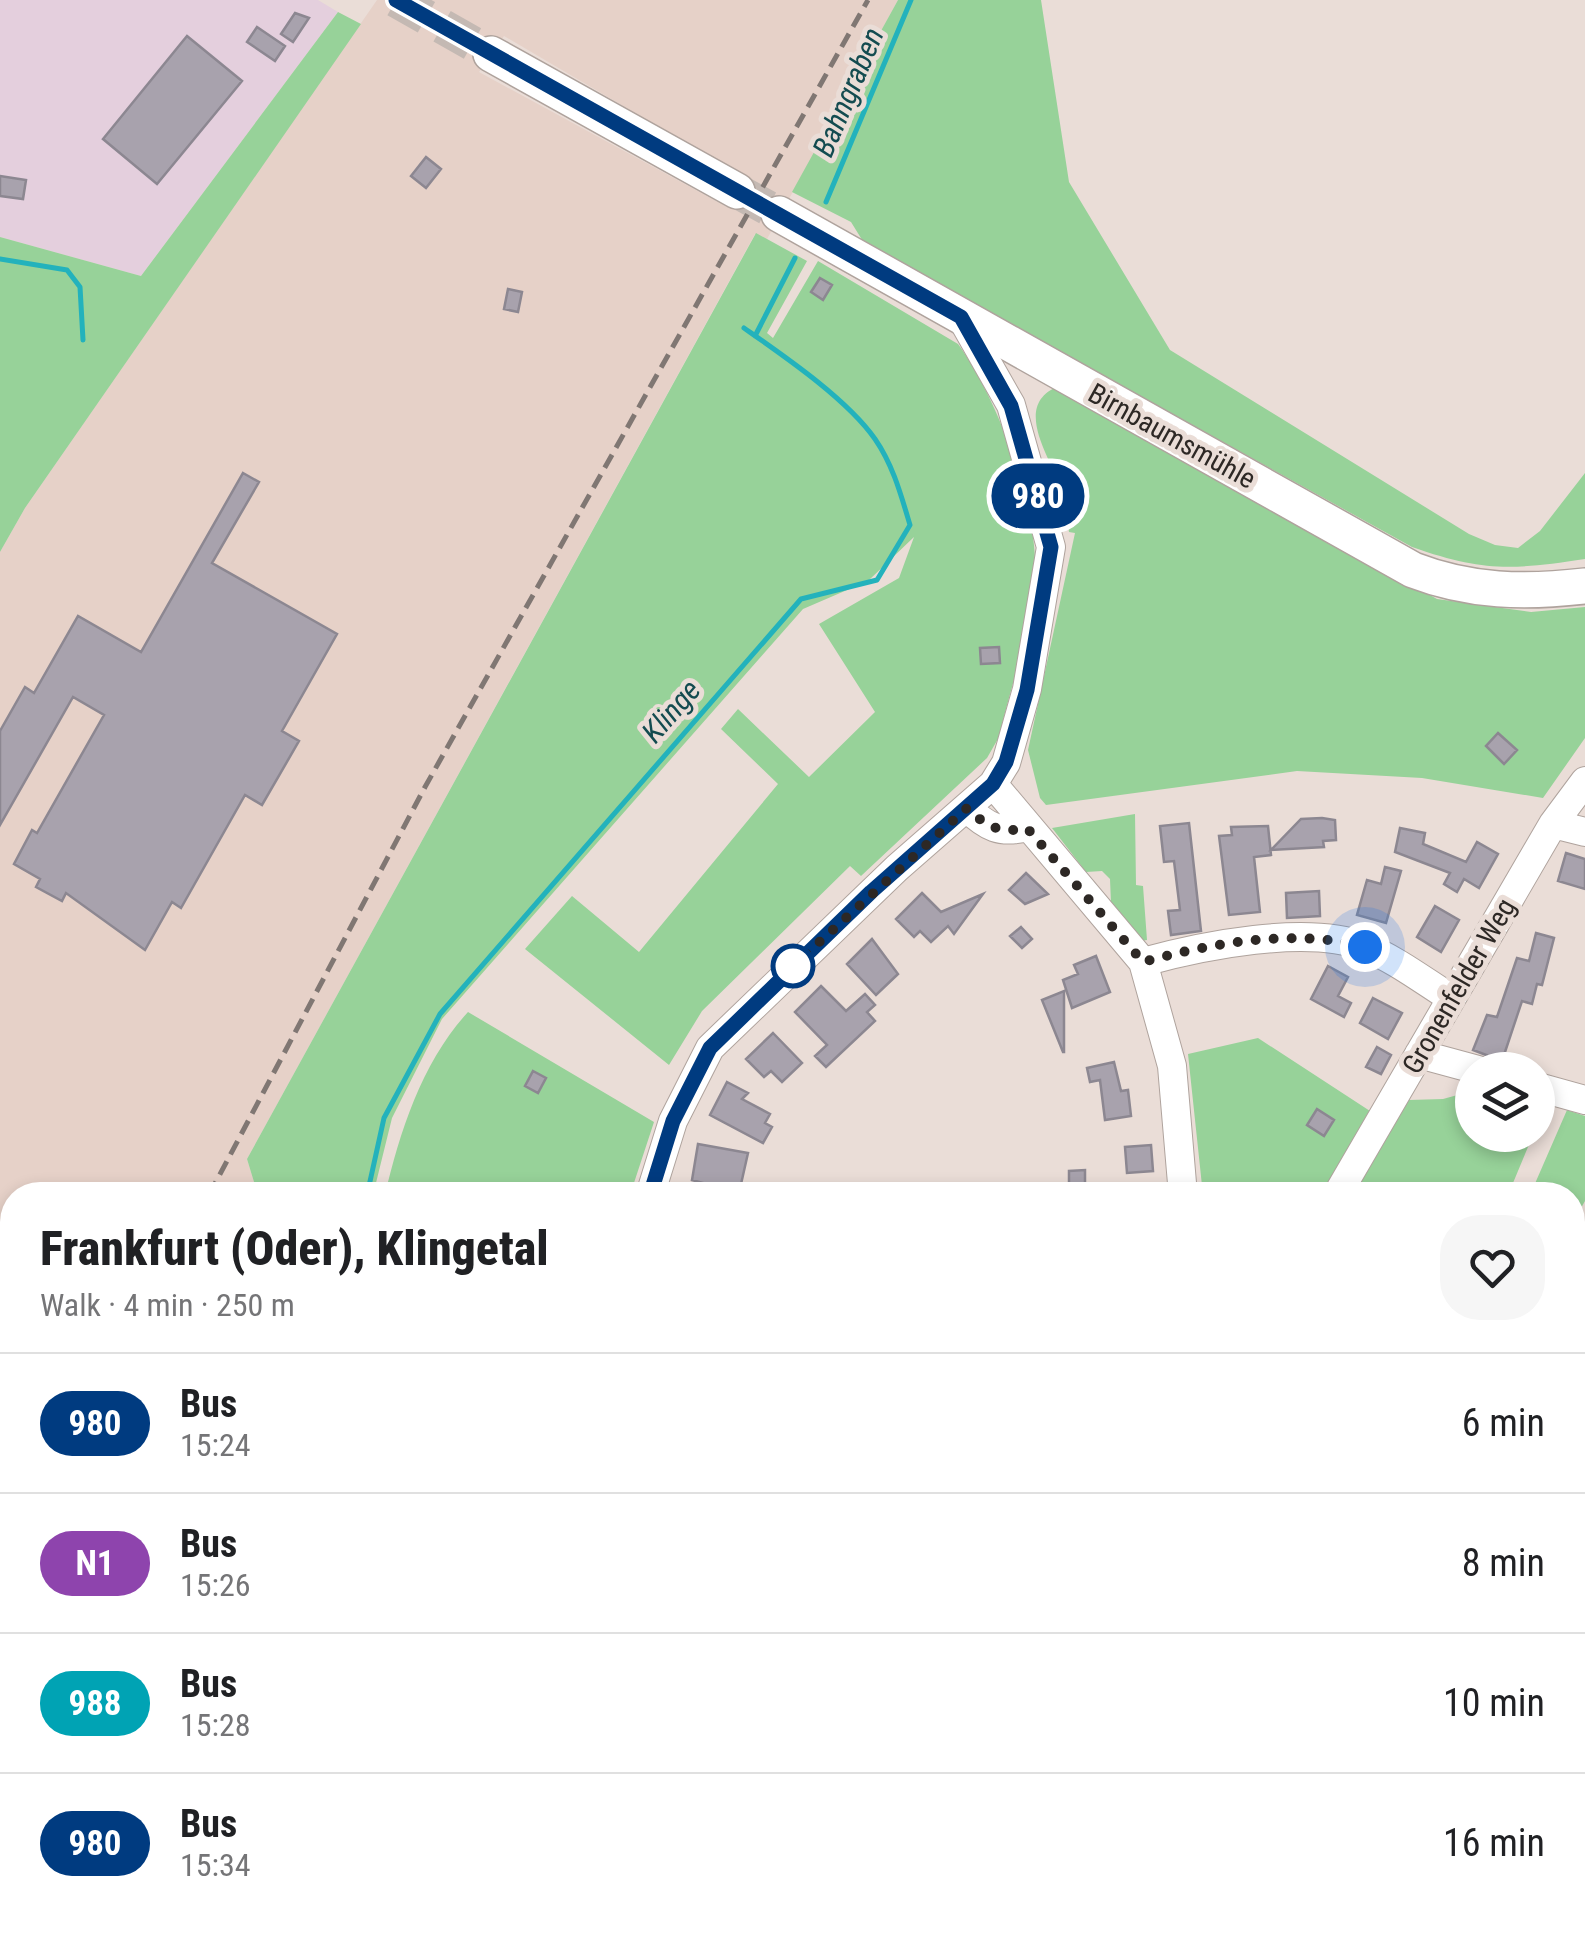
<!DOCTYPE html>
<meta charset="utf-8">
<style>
:root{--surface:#fff;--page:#f6f6f6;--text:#202124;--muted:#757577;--line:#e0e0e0}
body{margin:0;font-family:"Roboto Condensed",sans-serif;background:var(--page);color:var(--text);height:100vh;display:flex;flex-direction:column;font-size:38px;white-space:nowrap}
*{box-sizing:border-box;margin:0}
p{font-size:32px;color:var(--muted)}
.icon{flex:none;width:55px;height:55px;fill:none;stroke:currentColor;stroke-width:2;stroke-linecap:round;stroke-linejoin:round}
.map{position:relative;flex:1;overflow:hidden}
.sheet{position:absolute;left:0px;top:1182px;width:1585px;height:752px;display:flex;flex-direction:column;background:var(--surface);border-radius:40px 40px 0 0;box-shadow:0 5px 15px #0003}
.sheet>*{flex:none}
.badge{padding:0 20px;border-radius:32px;font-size:35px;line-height:65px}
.fabs{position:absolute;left:1455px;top:1052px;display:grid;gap:20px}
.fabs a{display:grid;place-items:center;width:100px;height:100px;border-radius:50%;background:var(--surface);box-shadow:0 5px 15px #0003;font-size:50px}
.you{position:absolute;width:50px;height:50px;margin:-25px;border:8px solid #fff;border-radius:50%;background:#1a73e8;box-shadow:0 0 0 15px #1a73e833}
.map>.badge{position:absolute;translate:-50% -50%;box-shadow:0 0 0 5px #fff}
.round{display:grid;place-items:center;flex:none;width:105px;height:105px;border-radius:40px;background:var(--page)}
.headline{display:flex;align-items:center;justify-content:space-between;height:170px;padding:0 40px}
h1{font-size:48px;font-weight:800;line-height:75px}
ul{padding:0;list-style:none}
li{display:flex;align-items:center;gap:30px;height:140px;padding:0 40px;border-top:2px solid var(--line)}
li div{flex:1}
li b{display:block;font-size:38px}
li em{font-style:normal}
li .badge{min-width:110px;font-weight:700;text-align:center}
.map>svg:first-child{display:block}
</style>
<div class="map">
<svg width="1585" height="1933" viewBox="0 0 1585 1933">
<rect width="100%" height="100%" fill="#eaddd7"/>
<path fill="#e4cfdd" d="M0 0H318L338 12 141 276 0 237Z"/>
<path fill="#e6d1c8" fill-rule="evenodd" d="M377 0H898L767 239 755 234 247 1159 258 1195H12V1606L0 1629V552L25 508ZM504 36 744 177 727 207 479 72Z"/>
<path fill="#97d299" d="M898 0H1041L1069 182 1170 350 1469 534 1495 545 1518 548 1540 531 1585 473V559C1512 570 1483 572 1412 547L864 243 851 222 792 192Z
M338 12 361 24 25 508 0 552V237L141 276Z
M756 233 807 261 767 333 773 338 818 261 958 344C998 398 1039 510 1035 577 1031 630 1011 685 999 737L987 758 861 876 850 866 702 1011 669 1065 525 949 572 896 639 952 778 784 721 729 738 709 809 777 875 712 819 624 899 578 914 537 868 581 803 609 442 1019 392 1118 373 1195H258L247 1159Z
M1059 386 1437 599 1531 612 1585 607V738L1543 798 1422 778 1297 771 1046 805 1040 798 1028 750 1075 533 1069 532C1067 519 1067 504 1063 492 1052 460 1010 405 1059 386Z
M1135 814 1136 885 1143 886 1147 940 1141 941 1111 903 1110 879 1102 871 1086 872 1052 828Z
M468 1012 654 1122 630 1195H385C400 1130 423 1061 468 1012Z
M1258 1038 1370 1111 1321 1195H1203L1188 1054Z
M1472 1091V1135H1533L1508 1195H1350L1409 1100 1443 1099Z
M1567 1110 1585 1116V1201L1573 1222 1572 1195H1530Z
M12 1606V1922L333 1923 321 1933H0V1629Z
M1585 1777V1882L1573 1878 1572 1790Z
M639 1922 874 1923 867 1933H632Z
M1043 1923H1107L1104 1933Z"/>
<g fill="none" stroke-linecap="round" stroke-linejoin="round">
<path stroke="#23b2bc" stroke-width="5" d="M826 202 911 0
M0 259 67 270 80 287 83 340
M755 336 795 258
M367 1195 384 1118 440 1014 801 599 877 580 910 525C901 495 893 465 875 439 847 399 784 356 744 328
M102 1933 110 1922"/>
</g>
<path fill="#a8a2ad" stroke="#8c8791" stroke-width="2.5" d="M295 13 309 18 293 42 281 34Z
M257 27 285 46 275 61 247 42Z
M187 36 242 81 157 184 103 139Z
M426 157 441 169 426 188 411 176Z
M0 176 26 180 23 199 0 196Z
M820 278 832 285 823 300 811 292Z
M508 289 522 292 518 312 504 309Z
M243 473 259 482 212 563 337 634 282 731 299 741 262 805 245 795 181 908 172 902 145 950 66 893 62 901 36 887 40 879 14 864 32 830 37 833 104 715 73 697 0 825V731L25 687 34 693 78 616 141 652Z
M999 647 1000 663 981 664 980 648Z
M1498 733 1517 750 1504 764 1486 746Z
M1322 818 1335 820 1336 840 1323 841 1324 847 1271 850 1301 819Z
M1189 823 1201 931 1171 935 1168 911 1180 910 1174 861 1164 862 1160 826Z
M1268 826 1271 855 1254 857 1260 912 1229 915 1219 836 1232 835 1231 827Z
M1400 828 1425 833 1423 844 1466 862 1477 842 1498 854 1479 888 1464 879 1457 892 1444 884 1450 873 1395 852Z
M1566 853 1585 859V889L1558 881Z
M1385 867 1401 871 1386 923 1357 915 1367 880 1381 884Z
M1026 873 1048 894 1025 904 1009 890Z
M1319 891 1320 916 1287 918 1286 893Z
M922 893 941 912 983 894 954 934 948 926 931 942 920 931 914 937 896 919Z
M1435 906 1459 920 1441 952 1417 937Z
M1021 927 1032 939 1022 948 1010 936Z
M1536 933 1554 938 1542 985 1537 984 1532 1004 1522 1001 1502 1061 1473 1050 1487 1015 1497 1017 1517 958 1529 961Z
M872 939 898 974 876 995 847 964Z
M1096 956 1110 992 1072 1008 1063 980 1078 974 1074 965Z
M1328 966 1348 977 1338 996 1351 1003 1344 1017 1311 999Z
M821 986 846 1011 865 994 875 1005 867 1012 875 1021 826 1067 815 1056 827 1045 795 1012Z
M1064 991V1052H1063L1042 1000Z
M1373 998 1402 1013 1388 1039 1360 1023Z
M773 1033 802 1063 782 1082 771 1071 764 1077 746 1059Z
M1377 1047 1391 1055 1381 1074 1366 1067Z
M1114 1062 1121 1091 1128 1090 1131 1116 1105 1120 1100 1080 1090 1082 1087 1068Z
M533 1071 546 1078 538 1093 525 1086Z
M727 1082 748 1093 742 1099 770 1114 765 1123 772 1127 763 1143 710 1115Z
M1317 1109 1334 1120 1324 1136 1307 1125Z
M698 1144 748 1153 739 1193 692 1180Z
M1151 1145 1153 1171 1127 1173 1125 1147Z
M1085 1170V1190H1069V1171Z"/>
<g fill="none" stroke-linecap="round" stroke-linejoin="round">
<path stroke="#c4b9b3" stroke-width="35" stroke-dasharray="35 18" stroke-linecap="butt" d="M396 0 491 54
M737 191 779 214"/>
<g stroke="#afa39d" stroke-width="30">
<path id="minor" d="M993 784 1143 962 1172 1066 1183 1195
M967 808C987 827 1000 834 1027 827
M1553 824 1585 832
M1143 962C1201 946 1308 924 1365 947 1395 959 1424 981 1451 998
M1419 1054 1478 1070
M1538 1087 1585 1100
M650 1195 673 1121 710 1048 897 868 993 784 1006 763 1027 689 1051 547 1011 405 961 317
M1337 1195 1553 824 1585 781
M1581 1248H1585
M1572 1620 1585 1630
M931 1922 965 1933
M344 1933 357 1922
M882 1933 889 1922"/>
</g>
<g stroke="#afa39d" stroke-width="38">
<path id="major" d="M491 54 737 191
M779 214 1413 570C1470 592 1525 593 1585 586"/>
</g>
<use href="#minor" stroke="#fff" stroke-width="28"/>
<use href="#major" stroke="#fff" stroke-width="35"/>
<path stroke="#807773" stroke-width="5" stroke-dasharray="15 8" stroke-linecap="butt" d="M209 1195 425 787 868 0
M0 1599 12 1577"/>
</g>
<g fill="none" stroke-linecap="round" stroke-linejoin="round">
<g stroke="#fff" stroke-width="22">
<path id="line" d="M396 0 961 317 1011 406 1051 547 1027 690 1006 762 993 784 871 892 710 1048 673 1121 650 1195"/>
</g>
<use href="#line" stroke="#003b80" stroke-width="15"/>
<path stroke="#2d2825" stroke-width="10" stroke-dasharray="0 18" d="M793 966 967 808C987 827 1000 834 1027 828L1143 962C1212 943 1295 928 1365 947"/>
</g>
<circle fill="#fff" stroke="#003b80" stroke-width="5" cx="793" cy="966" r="20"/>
<g text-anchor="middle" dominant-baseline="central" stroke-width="10" stroke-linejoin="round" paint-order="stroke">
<g font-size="28" fill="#2d2825" stroke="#eaddd7">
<text transform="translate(1172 436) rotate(29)">Birnbaumsmühle</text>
<text transform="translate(1459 986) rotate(-60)">Gronenfelder Weg</text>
</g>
<g font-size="30" font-style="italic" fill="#134b50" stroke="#eaddd7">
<text transform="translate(848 92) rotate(-67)">Bahngraben</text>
<text transform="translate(671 711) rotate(-49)">Klinge</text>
</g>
</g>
</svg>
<div class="fabs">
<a><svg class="icon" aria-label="layers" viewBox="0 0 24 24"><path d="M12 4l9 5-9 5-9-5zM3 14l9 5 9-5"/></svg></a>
</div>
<div class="you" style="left:1365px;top:947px"></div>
<b class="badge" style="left:1038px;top:496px;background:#003b80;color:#fff">980</b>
<section class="sheet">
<div class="headline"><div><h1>Frankfurt (Oder), Klingetal</h1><p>Walk · 4 min · 250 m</p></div><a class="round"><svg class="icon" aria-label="heart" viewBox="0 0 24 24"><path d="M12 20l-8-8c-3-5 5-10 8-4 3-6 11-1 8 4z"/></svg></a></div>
<ul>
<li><span class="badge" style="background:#003b80;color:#fff">980</span><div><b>Bus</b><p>15:24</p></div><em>6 min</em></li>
<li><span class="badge" style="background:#8e44ad;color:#fff">N1</span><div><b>Bus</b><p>15:26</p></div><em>8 min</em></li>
<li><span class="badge" style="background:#00a3b4;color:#fff">988</span><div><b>Bus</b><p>15:28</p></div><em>10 min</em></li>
<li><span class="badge" style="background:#003b80;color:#fff">980</span><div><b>Bus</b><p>15:34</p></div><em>16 min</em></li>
</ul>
</section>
</div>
